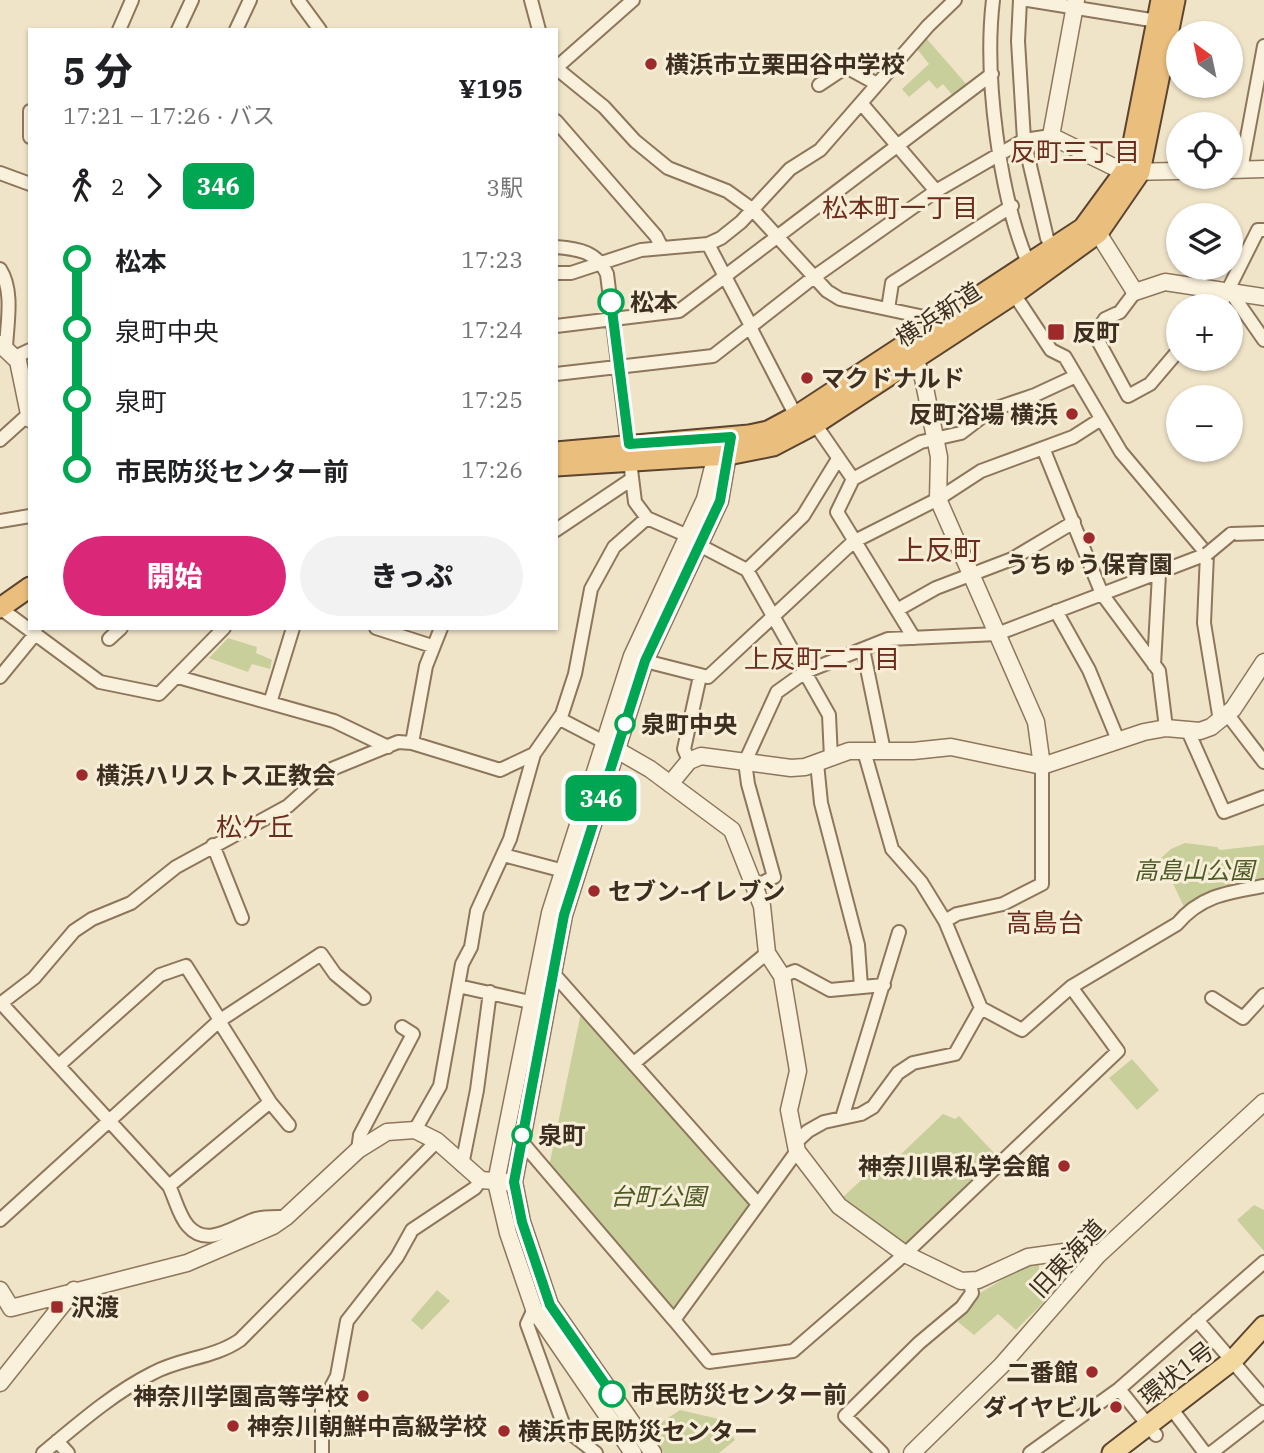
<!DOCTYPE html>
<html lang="ja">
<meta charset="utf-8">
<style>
:root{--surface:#fff;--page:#f2f2f2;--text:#202124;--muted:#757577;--accent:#db2777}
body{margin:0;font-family:"IBM Plex Serif","Noto Sans JP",serif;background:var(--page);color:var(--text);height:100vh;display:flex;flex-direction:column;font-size:26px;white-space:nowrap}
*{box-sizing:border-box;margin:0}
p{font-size:23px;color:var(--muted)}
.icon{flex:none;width:38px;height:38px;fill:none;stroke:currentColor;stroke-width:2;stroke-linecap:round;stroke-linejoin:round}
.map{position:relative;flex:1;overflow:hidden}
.drawer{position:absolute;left:28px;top:28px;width:530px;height:602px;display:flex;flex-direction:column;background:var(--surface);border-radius:0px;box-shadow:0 2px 5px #0004}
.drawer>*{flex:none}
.badge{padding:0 14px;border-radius:10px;font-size:24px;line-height:46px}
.needle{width:46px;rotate:327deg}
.buttons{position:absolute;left:1166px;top:21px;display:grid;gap:14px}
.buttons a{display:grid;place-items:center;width:77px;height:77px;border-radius:50%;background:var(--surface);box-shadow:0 2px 5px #0004;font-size:35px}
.map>.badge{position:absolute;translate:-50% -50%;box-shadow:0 0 0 4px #fff}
.legs{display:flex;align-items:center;gap:10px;height:77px;padding:0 35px;font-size:23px}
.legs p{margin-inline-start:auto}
.head{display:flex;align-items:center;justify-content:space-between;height:119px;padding:0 35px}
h1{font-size:38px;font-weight:800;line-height:52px}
.button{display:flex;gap:14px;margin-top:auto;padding:14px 35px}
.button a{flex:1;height:80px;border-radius:42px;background:var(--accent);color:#fff;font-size:28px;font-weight:800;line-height:80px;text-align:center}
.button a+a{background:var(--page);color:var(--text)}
ul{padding:0 35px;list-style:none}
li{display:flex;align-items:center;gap:24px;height:70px;font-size:26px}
li i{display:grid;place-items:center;width:10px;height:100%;margin:0 9px;background:currentColor}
li i::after{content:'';width:18px;height:18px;margin:-9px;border:5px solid;border-radius:50%;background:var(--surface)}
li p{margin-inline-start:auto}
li:first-child i{background:linear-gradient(#0000 50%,currentColor 0)}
li:last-child i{background:linear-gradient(currentColor 50%,#0000 0)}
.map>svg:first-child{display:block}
</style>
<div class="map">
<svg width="1264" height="1453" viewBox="0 0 1264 1453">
<rect width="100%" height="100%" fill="#f0e4c8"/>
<path fill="#c9cf9b" d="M927 39 967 85 954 97 943 84 937 89 929 80 909 97 902 89 929 64 917 49Z
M228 638 257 647 256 653 272 660 270 669 252 664 248 672 209 658Z
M1185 843 1217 847 1220 850 1264 845V881L1210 892 1185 909 1161 858 1171 849Z
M582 1008 752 1201 675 1311 668 1312 548 1171Z
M1132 1059 1159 1090 1137 1110 1109 1078Z
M943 1114 955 1119 959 1116 999 1158 908 1246 843 1197 871 1171 878 1176Z
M1254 1205 1264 1210V1251L1237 1220Z
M1027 1265H1039V1285L1045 1301 1016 1330 998 1314 974 1335 958 1322 980 1293Z
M437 1290 450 1301 422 1330 411 1320Z
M680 1410 723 1420 735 1440 719 1453H664L648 1431Z"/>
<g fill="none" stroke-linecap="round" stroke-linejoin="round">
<g stroke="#8d765c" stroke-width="16">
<path id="minor" d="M298 0 320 30
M531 0 539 30
M633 0 556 68 604 107 635 141 668 168 727 191 752 209 827 291 840 299 943 321
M993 0C984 75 999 196 1029 265
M1020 0 1018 41 1024 140 1047 238 1054 249
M1028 0 1157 21
M119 30 132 0
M178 30 192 0
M236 30 250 0
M819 85 846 67 877 84
M861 103 936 191
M30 111V137
M556 121 656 236 662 248
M1241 170 1264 46
M0 173 30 184
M708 244 751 326
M556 247C580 249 597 252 607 274L635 502 647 518 688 536
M0 269C14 291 7 323 6 348
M556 273H571L641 250 708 244 721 238 741 222 790 169 820 150 928 26 955 0
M1135 292 1120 312 1105 319 1095 335 1128 396 1150 384 1178 351
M1014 294 1051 350 1065 357 1121 452 1207 554 1204 623 1220 721
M1232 294 1264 340
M1220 306 1258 230H1264
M888 309 892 283 1012 206
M556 326 679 311 992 74
M750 327 796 416
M15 357 30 350
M556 374 713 356 814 277 936 191 1024 140 1051 136
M815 424 853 479 921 442 961 433 991 410 1035 395 1076 376
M0 440 30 413
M1043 448 1102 594 1159 671 1166 728
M853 479 837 512 914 638
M0 521 30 516
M556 530 632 479
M1231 534 1264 533
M699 545 747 570 829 715 831 758
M747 570 803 516 838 459
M0 608 100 682 159 694 224 628
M897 610 936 588 1012 559 1074 522
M1056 611 1089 670 1118 740
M376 628 432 646
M109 639 121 628
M863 649 884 751
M645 661 708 677 853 542 938 499 981 471 1073 437 1101 419
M1154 665 1159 574
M0 677 36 633
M178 677 334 721 388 747
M270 703 293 628
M1228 715 1264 762
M560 719 606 743
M1188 731 1224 812 1264 797
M412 743 426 666 441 628
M864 751 892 849 921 882 945 921
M689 761 684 749 700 676
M817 763 821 803 858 945 861 987
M213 845 242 918
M503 855 564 871
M754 887 774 877 748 784 745 762 777 692 805 672 888 639 997 634 1207 554
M553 973 758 1204
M782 976 795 971 830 990 884 985
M458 986 539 1004
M1212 998 1243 1018 1264 995
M1 1003 169 1186C175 1198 179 1216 188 1226 207 1248 233 1227 253 1220 263 1216 276 1217 286 1217
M0 1004 34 978 74 931 92 919 131 903 176 867 288 806 327 771 398 742 412 743 500 770 534 754
M981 1008 1022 1030 1071 987 1177 924C1201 895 1230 892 1264 886
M219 1021 270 1102 289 1125
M634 1063 767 953
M59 1065 160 975 186 966 220 1020
M842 1118 899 932
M415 1130 440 1086 462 964 471 947 477 911 510 839 534 754 562 714 575 674 591 589 614 547 647 518
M521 1141 674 1320
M795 1143 808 1131 824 1122 861 1114 873 1107 898 1073 913 1063 955 1054 981 1008 945 921 957 914 1003 904 1042 884V766
M358 1150 360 1135 413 1034 402 1027
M797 1151 674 1320 709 1362 793 1351 905 1254 1118 1051 1071 987
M462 1165 477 1090 490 992
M169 1186 270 1102
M0 1220 219 1021 321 954 335 974 364 998
M534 1309 527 1324 565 1429 596 1453
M1197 1320 1264 1398
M1119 1389 1156 1435
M1171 1408 1205 1453
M57 1441 68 1453
M43 1453C78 1424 113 1393 153 1373 181 1358 214 1358 240 1340L437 1141
M322 1453V1405L337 1376 347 1321 397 1257 412 1230 475 1188 481 1180
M882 1453 845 1416 919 1343 962 1307 972 1293 970 1282
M1030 1453 1119 1389 1264 1262
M1211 1453 1264 1412"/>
</g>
<g stroke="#8d765c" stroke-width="19">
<path id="tertiary" d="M1076 0 1051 136 1124 172 1178 171
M1230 170 1264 169
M1098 233 1135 292 1165 282 1264 297
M0 344 18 361 30 419
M914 358 923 378 939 457 938 499 1036 722 1042 766
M610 746 650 769 732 830 762 906 767 953 782 976 798 1071 789 1110 797 1151 839 1206 905 1254 961 1281 978 1280 1028 1257 1086 1249 1098 1255
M670 784 689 761 701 756 791 768 805 767 849 751H913L951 747 1042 766 1144 732 1166 728 1200 731 1211 727 1233 709 1264 662
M0 1290 11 1308 187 1263 273 1226 286 1217 358 1150 387 1132 415 1130 437 1141 481 1180 506 1182
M0 1383 74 1290
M633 1453 534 1309 508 1233 496 1182 550 913 632 656 705 499 718 447
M653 1453 550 1305 522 1222 514 1182 564 915 645 661 720 501 730 443
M912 1453 1001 1366 1098 1255 1264 1102"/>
</g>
<g stroke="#5b4430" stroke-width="23">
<path id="primary" d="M1112 1453 1233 1360 1264 1326"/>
</g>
<g stroke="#5b4430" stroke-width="23">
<path id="trunk" d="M556 452 749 435 768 431 796 416 1083 228 1124 172 1132 148 1161 0
M556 466 728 455 773 446 815 424 1014 294 1098 233 1140 172 1175 0
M0 608 30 587"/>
</g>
<use href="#minor" stroke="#faf1dc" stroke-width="12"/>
<use href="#tertiary" stroke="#faf1dc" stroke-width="16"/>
<use href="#primary" stroke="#f3d9a0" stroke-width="19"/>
<use href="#trunk" stroke="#eabe7c" stroke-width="19"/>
<g stroke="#8d765c" stroke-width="16" stroke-linecap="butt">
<path id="minor-bridge" d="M1207 554 1231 534"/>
</g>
<use href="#minor-bridge" stroke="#faf1dc" stroke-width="12"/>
</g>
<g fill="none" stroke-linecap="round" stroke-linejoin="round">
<g stroke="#fff" stroke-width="16">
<path id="line-1" d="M611 302 629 444 731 437 720 501 645 661 564 915 514 1182 522 1222 550 1305 612 1394"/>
</g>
<use href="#line-1" stroke="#00a651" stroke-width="10"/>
</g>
<g fill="#9e2a2b" stroke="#f7eed8" stroke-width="2.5">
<circle cx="651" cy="64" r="7"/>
<rect x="1047" y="323" width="18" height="18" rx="3.5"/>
<circle cx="807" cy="378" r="7"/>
<circle cx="1072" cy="414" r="7"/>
<circle cx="1089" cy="538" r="7"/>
<circle cx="82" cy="775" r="7"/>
<circle cx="594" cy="891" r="7"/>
<circle cx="1064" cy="1166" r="7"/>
<rect x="50" y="1300" width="14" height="14" rx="3.5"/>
<circle cx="1092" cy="1372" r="7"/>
<circle cx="363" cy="1396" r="7"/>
<circle cx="1116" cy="1407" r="7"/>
<circle cx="233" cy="1426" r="7"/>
<circle cx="504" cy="1431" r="7"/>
</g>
<g fill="#fff" stroke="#00a651" stroke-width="3.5">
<circle cx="611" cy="302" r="12"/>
<circle cx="625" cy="724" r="9"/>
<circle cx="522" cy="1135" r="9"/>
<circle cx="612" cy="1394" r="12"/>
</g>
<g text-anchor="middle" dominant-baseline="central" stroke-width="6" stroke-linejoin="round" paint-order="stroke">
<g font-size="24" font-weight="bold" fill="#3d2e20" stroke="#f7eed8" text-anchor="start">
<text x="665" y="64">横浜市立栗田谷中学校</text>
<text x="1072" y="332">反町</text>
<text x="821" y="378">マクドナルド</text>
<text x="1058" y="414" text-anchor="end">反町浴場 横浜</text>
<text x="1089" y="564" text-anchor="middle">うちゅう保育園</text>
<text x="96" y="775">横浜ハリストス正教会</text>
<text x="608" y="891">セブン-イレブン</text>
<text x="1050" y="1166" text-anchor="end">神奈川県私学会館</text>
<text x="71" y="1307">沢渡</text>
<text x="1078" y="1372" text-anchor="end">二番館</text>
<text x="349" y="1396" text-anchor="end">神奈川学園高等学校</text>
<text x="1102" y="1407" text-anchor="end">ダイヤビル</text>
<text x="247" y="1426">神奈川朝鮮中高級学校</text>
<text x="518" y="1431">横浜市民防災センター</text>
</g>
<g font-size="24" font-weight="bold" fill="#3d2e20" stroke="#f7eed8" text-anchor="start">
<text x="630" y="302">松本</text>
<text x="641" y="724">泉町中央</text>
<text x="538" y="1135">泉町</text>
<text x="631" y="1394">市民防災センター前</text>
</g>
<g font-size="24" fill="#3d2e20" stroke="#f7eed8">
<text transform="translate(938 314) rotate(-33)">横浜新道</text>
<text transform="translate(1067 1258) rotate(-47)">旧東海道</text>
<text transform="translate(1176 1373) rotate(-38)">環状1号</text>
</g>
<g font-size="24" font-style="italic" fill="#4d5a26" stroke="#f7eed8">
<text x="1194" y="870">高島山公園</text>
<text x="658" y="1196">台町公園</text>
</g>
<g font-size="26" fill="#6b2e1e" stroke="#f7eed8">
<text x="1075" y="151">反町三丁目</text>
<text x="900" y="207">松本町一丁目</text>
<text x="822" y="658">上反町二丁目</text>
<text x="255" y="826">松ケ丘</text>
<text x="1045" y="922">高島台</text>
</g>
<g font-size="28" fill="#6b2e1e" stroke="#f7eed8">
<text x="939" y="549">上反町</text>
</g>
</g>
</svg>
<div class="buttons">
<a><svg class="needle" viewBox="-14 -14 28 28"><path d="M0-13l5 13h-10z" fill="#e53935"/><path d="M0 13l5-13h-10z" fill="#757577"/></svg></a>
<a><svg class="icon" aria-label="locate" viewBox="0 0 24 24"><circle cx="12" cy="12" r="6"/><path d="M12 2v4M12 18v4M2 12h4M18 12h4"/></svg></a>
<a><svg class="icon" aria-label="layers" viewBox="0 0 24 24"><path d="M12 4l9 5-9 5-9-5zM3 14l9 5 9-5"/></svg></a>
<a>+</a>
<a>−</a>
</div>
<b class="badge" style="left:601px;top:798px;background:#00a651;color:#fff">346</b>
<section class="drawer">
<div class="head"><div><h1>5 分</h1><p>17:21 – 17:26 · バス</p></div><b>¥195</b></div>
<div class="legs"><svg class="icon" aria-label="walk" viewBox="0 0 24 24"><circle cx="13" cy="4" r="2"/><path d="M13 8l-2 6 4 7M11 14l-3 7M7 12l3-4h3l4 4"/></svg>2<svg class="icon" aria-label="forward" viewBox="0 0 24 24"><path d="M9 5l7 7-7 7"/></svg><b class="badge" style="background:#00a651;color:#fff">346</b><p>3駅</p></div>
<ul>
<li><i style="color:#00a651"></i><b>松本</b><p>17:23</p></li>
<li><i style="color:#00a651"></i><span>泉町中央</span><p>17:24</p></li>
<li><i style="color:#00a651"></i><span>泉町</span><p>17:25</p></li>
<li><i style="color:#00a651"></i><b>市民防災センター前</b><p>17:26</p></li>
</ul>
<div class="button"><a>開始</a><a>きっぷ</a></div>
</section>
</div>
